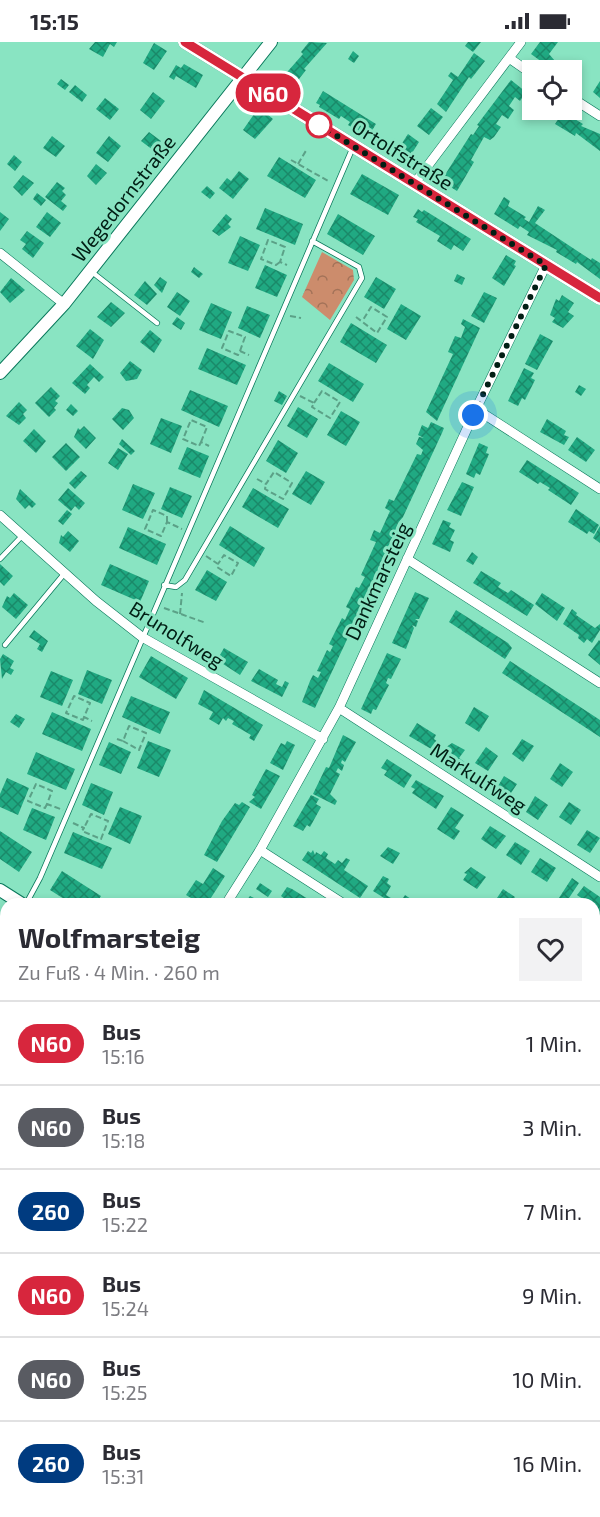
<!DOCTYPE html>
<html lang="de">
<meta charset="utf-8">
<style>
:root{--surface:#fff;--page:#f2f2f3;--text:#2b2b33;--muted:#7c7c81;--line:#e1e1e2}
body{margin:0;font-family:"Exo 2",sans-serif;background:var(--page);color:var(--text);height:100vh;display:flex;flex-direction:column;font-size:22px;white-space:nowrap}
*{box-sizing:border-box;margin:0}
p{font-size:20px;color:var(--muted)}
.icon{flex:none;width:33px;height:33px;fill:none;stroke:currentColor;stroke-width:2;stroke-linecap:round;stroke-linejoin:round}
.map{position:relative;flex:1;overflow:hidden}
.sheet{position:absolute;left:0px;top:856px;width:600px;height:620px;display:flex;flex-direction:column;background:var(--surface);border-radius:18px 18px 0 0;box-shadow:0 3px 9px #0003}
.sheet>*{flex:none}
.badge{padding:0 12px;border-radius:20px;font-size:21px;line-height:39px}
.tools{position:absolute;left:522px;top:18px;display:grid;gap:12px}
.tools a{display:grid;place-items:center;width:60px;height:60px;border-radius:0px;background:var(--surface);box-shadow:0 3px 9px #0003;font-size:30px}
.you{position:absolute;width:30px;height:30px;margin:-15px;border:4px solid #fff;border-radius:50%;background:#1a73e8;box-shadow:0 0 0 9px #1a73e833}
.map>.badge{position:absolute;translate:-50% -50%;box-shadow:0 0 0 3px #fff}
.round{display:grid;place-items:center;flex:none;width:63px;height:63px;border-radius:0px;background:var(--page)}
.overview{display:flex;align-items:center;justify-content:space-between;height:102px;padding:0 18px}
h1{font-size:28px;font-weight:700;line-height:45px}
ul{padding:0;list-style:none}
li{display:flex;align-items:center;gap:18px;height:84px;padding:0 18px;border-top:2px solid var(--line)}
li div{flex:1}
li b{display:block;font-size:22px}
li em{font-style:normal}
li .badge{min-width:66px;font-weight:700;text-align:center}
.status{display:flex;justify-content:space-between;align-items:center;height:42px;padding:0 30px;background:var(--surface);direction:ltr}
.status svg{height:16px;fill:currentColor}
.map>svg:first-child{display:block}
</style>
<div class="status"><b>15:15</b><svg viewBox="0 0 49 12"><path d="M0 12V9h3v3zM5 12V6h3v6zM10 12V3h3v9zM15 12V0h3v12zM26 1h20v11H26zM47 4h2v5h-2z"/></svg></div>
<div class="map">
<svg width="600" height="1475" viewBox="0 0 600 1475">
<defs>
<pattern id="park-crowns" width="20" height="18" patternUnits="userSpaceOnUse" patternTransform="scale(1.5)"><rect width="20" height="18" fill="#cc8c6c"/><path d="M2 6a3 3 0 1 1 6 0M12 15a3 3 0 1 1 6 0" fill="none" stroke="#a37258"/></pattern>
<pattern id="building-cross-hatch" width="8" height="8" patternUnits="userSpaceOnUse" patternTransform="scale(1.5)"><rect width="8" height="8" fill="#20a982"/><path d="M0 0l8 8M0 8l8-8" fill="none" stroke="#1a8969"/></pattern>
</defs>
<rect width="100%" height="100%" fill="#89e4c2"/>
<path fill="url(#park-crowns)" d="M322 210 353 228 354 238 330 278 302 255Z
M594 1256 600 1260V1475H0V1305L6 1294V1470H594Z"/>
<path fill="url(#building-cross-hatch)" d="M95 0H117L114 5 110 2 103 15 89 7Z
M309 0 327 1 304 27 306 28 292 46 281 37 303 12 301 10Z
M468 0H481L473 10 465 4Z
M540 0H558L549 12 555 19 552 22 548 19 546 22 542 20 531 12Z
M154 1 167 9 154 28 143 21Z
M353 9 359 14 354 21 348 17Z
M474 11 485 19 471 37 469 35 446 70 437 62 453 38 448 34 451 30 458 35Z
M184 22 203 33 196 46 176 34 174 38 169 35 176 23 181 26Z
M61 37 69 43 65 48 57 42Z
M511 38 526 50 520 59 515 55 509 64 514 68 508 77 502 73 496 82 501 85 494 95 490 98 484 95 471 118 474 120 457 149 441 139 471 92 473 93 479 84 477 83Z
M600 39V56L593 50Z
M75 43 87 53 82 60 69 50Z
M323 49 376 82 368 95 348 83 350 80 341 74 339 77 319 65 320 63 316 61Z
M153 50 165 59 151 77 140 68Z
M105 56 119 67 110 78 96 67Z
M259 65 273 77 255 97 243 88Z
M431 66 443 75 429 93 417 84Z
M563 70 583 82 581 84 600 92V109L576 91 575 94 555 82Z
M149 90 161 99 153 108 141 99Z
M408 92 419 100 407 119 395 112Z
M52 94 65 104 56 115 43 106Z
M109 94 121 104 108 120 96 111Z
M14 113 22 120 15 129 7 122Z
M279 115 316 138 305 156 267 134Z
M96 122 107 131 96 143 87 134Z
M239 129 249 137 233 157 219 146 227 136 231 139Z
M362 132 399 153 388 173 350 152Z
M23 133 34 141 22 154 13 145Z
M57 140 65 146 62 149 66 153 61 159 67 164 63 169 45 155Z
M207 144 215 151 210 157 201 150Z
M37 151 46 158 41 164 33 157Z
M504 155 510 159 508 164 526 175 524 177 529 180 538 164 545 168 535 181 591 218 592 216 600 221V237L577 220 576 222 556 210 557 208 527 193 529 190 520 184 518 187 494 172Z
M265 166 303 182 295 203 256 187Z
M418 167 422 170 424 168 471 197 463 209 454 203 451 208 437 199 440 194 416 180 418 177 413 175Z
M0 170 9 177 0 189Z
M47 170 61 181 50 195 36 185Z
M226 172 232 177 228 182 231 185 219 194 212 189Z
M338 172 375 194 363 213 327 192Z
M27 189 44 201 33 216 22 207 26 202 20 198Z
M240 194 260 203 248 229 228 221Z
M506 213 516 219 514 223 516 224 504 244 492 236Z
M265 223 287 233 277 255 255 246Z
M194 225 203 232 199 236 191 230Z
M457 232 465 236 462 243 454 239Z
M160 235 167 240 162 251 154 243Z
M376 235 396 247 384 267 364 255Z
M11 236 25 248 10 261 0 250Z
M145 239 157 252 147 263 134 253Z
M177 250 190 259 180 274 167 265Z
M484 250 497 256 484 281 471 274Z
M562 253 574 261 568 270 574 274 563 286 552 280 555 276 550 273 556 257 559 259Z
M111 260 125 271 111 285 97 275Z
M211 261 232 270 221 297 199 288Z
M401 262 421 274 406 298 387 287Z
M247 264 270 273 260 296 238 286Z
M177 275 185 281 181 288 172 282Z
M463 277 480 286 437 379 426 370 453 312 448 310 455 294 461 296 465 285 461 282Z
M351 281 387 303 376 321 340 300Z
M90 287 104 298 93 317 76 304Z
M150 288 162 298 154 311 140 300Z
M540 292 553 299 537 328 525 322Z
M207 306 246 323 237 343 198 327Z
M130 319 142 328 137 337 126 339 120 331Z
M329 321 364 342 353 360 318 339Z
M90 322 104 335 99 340 94 335 87 343 90 346 85 352 72 341Z
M524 326 534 331 531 336 535 338 525 358 522 356 518 364 508 359Z
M579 343 586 347 581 354 575 350Z
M51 345 60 354 55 359 58 361 54 366 56 368 49 375 35 361Z
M190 348 228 364 219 385 181 368Z
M279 349 287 354 282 363 274 359Z
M19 360 27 368 23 372 26 376 19 383 6 374Z
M71 362 78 369 73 374 66 368Z
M298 365 318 377 307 396 287 384Z
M122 366 129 368 134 376 123 388 112 377Z
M341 369 360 380 346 404 327 393Z
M161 376 182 384 171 411 150 402Z
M547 377 566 389 564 393 569 395 564 403 540 390Z
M431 380 444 386 442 391 403 475 398 481 379 529 315 666 302 660 310 639 313 633 318 636 321 630 317 629 327 608 330 610 333 604 329 602 342 576 345 578 350 567 346 565 356 545 359 546 365 535 361 533 376 500 370 498 374 488 380 491 390 469 385 466 389 457 394 459 417 412 421 413 423 408 416 402 419 395 424 396 418 393 422 383 428 386Z
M84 384 96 396 86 407 74 395 78 386 80 388Z
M34 387 46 399 36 411 23 399Z
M577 395 595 408 586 420 568 408Z
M122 397 135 409 131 413 119 402Z
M278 398 298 411 286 431 266 419Z
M66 401 80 415 66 429 52 415Z
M479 401 488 405 486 411 489 412 480 433 476 431 474 436 466 432Z
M187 405 209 414 200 436 178 427Z
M118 406 128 412 118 428 108 421Z
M527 418 579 451 571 463 548 448 550 446 540 440 538 442 519 430Z
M81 429 87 434 75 447 69 441Z
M306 429 325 440 311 463 292 452Z
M462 440 474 445 461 474 447 468Z
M133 442 155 451 143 477 122 468Z
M170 445 192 454 182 476 161 467Z
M68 446 85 461 79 468 75 464 71 469 58 458Z
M253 446 289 467 278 486 242 465Z
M20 447 36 462 32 466 29 463 25 467 16 457Z
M576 467 599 483 594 492 589 489 587 492 568 480Z
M67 468 72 472 63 483 58 479Z
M443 478 451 481 449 485 455 488 450 498 454 500 450 510 432 502Z
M230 484 265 506 254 525 219 503Z
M600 484V501L593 496Z
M128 485 166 502 157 523 119 506Z
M68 489 79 499 70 510 59 501 61 493 63 495Z
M472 510 478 515 473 523 466 519Z
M0 522 13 534 4 544 0 540Z
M110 522 149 539 140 560 101 543Z
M207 528 227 540 216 559 195 548Z
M481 529 501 541 498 545 508 551 511 548 534 563 527 574 473 541Z
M415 550 429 556 419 577H415L418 579 416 585 412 583 414 586 406 607 392 601Z
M14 551 28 563 16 577 2 565 7 554 10 556Z
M542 551 565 566 557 579 535 562Z
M572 567 577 571 576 573 595 586 600 582V588L592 601 587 597 584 601 578 596 579 593 563 582Z
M456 568 508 601 512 606 505 617 449 580Z
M34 588 48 599 42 610 37 607 40 602 29 595Z
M599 598 600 599V623L588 613Z
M224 606 248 620 240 633 217 618Z
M387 611 401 617 391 637 388 636 386 641 389 643 376 668 373 667 371 672 361 667Z
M3 612 14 619 10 626 14 628 11 633 6 630 2 637 0 617Z
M151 614 188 636 176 657 139 635Z
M510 619 600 678V695L502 631Z
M259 627 278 638 276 642 282 645 285 639 289 641 282 655 251 639Z
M87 628 112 638 102 662 78 652Z
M51 629 73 638 62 664 40 655Z
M204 648 263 683 254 699 249 696 251 693 232 682 234 679 228 676 226 679 223 676 219 683 209 677 213 670 198 662Z
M131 654 170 670 160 692 122 675Z
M474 665 489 674 479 690 465 681Z
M52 670 91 687 82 709 42 692Z
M16 672 25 677 19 686 10 680Z
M417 681 436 693 434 697 438 700 433 708 409 694Z
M343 693 356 700 345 720 342 718 341 721 344 723 342 729 338 726 336 730 340 732 330 752 337 759 335 763 313 752 326 725 329 726Z
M522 697 534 704 523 720 512 712Z
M148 699 171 708 159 735 137 726Z
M287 699 295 703 283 728 270 721 281 701 285 703Z
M109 700 131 710 121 732 99 723Z
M452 701 465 708 459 716 466 721 462 728 442 715 447 708 445 706Z
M486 705 498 714 488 729 475 721Z
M36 710 75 727 66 748 27 732Z
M387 717 412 733 404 746 384 733 387 729 381 726Z
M560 721 573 730 562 745 550 737Z
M266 727 280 734 261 767 249 760 255 755 252 753Z
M504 734 517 742 507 757 495 749Z
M7 736 29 746 18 773 0 765V752Z
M416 738 444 754 436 767 412 751 415 747 411 745Z
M91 741 113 750 104 773 82 763Z
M311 753 319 757 316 762 321 765 310 785 307 783 303 789 293 784Z
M535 754 548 763 538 778 526 770Z
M242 760 250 765 217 820 204 813 222 779 235 761 239 763Z
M569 760 581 768 571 783 559 775Z
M120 765 142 774 130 802 108 792Z
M451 765 464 773 455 786 460 789 454 798 437 787Z
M32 766 55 775 46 798 23 788Z
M490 784 506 794 496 807 481 797Z
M587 788 600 796 590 811 577 803Z
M0 789 32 810 19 830 0 817Z
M73 790 112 806 102 827 64 811Z
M515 800 530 809 521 823 506 813Z
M388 805 400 811 393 822 380 814Z
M313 808 315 813 316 810 321 813 324 809 328 812 326 816 335 822 338 818 342 821 346 816 350 818 344 828 368 844 360 856 302 818 308 809 311 811Z
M540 816 556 826 547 840 531 830Z
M471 825 486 835 477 847 463 838 467 832 464 831Z
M213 826 225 834 207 862H201L186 853 196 838 203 842Z
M62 829 101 854 96 862H72L50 848Z
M383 834 389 837 387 841 391 844 386 853 394 858 392 861 373 849Z
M572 836 579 841 565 862H555Z
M260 841 272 849 268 855 256 847Z
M584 844 600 855V873L594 869V862L581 860 583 857 577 853Z
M287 845 292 847 316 862H283L285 857 281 854Z
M503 847 515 855 510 862H500L495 859Z
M405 853 417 861V862H399Z
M250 854 258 858 255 862H244Z
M6 933V955L0 951V942Z
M600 1066V1083L594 1079Z
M600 1094V1122L594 1118 598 1110 594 1103Z
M6 1224V1253L4 1255 0 1252V1233Z"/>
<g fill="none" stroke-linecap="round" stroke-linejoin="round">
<g stroke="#09785b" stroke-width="6">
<path id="lane" d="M92 230 157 281
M0 517 22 494
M164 543 176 545 185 538 362 236 359 225 312 199
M5 603 64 532
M26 862 40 836 353 105"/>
</g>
<g stroke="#09785b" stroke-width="10">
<path id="street" d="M509 16 532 32
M572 56 600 74
M414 142 521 0
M0 211 64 262
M476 367 600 447
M0 473 96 559 142 595 323 697
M407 517 600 641
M339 666 600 835
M260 808 344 862
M226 862 260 808 339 666 476 367 546 223
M594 1026 600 1030
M0 1124 6 1128
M0 1205 6 1196
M0 1354 6 1343
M595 1475 600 1463"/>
</g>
<g stroke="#09785b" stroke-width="14">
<path id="secondary" d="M185 0 600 256
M0 331 64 262 271 0
M0 848 22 862
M594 1233 600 1237"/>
</g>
<path stroke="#5ba187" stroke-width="2" stroke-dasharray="6 3" stroke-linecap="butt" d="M291 118 330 140
M298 122 307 107
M280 220 276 223 261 217 268 198 285 205 280 220 287 223
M290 274 301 276
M356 275 377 291 387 275 371 265 363 278
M240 309 245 295 229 289 222 306 238 313 240 309 249 313
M300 354 314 361 312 365 330 376 340 360 322 349 314 361
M201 400 207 385 191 378 183 397 199 404 201 400 209 404
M257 437 266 442 274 430 292 441 283 457 265 447 266 442
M167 480V474L153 468 145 487 161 494 167 480 182 487
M206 514 218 522 217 525 231 534 238 521 224 513 218 522
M164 566 206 581
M180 572 182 551
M84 675 83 678 66 671 74 654 90 661 84 675 92 679
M117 697 123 699 129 684 146 691 139 708 123 699
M47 762 45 766 28 759 36 742 52 749 47 762 63 768
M73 781 84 786 82 789 101 797 108 779 91 772 84 786
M594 1384 600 1389
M0 1425 6 1419
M594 1451 600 1450
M0 1454 6 1455
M72 1470 95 1475
M533 1470 534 1475
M451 1471 459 1475
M421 1475 457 1470"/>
<use href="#lane" stroke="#fff" stroke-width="4.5"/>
<use href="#street" stroke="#fff" stroke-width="9"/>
<use href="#secondary" stroke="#fff" stroke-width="12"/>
</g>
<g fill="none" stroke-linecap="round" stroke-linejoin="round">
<g stroke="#fff" stroke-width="14">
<path id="line" d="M185 0 600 256"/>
</g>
<use href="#line" stroke="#d7263d" stroke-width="9"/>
<path stroke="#011e14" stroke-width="6" stroke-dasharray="0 10.8" d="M319 83 546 223 473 373"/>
</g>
<circle fill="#fff" stroke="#d7263d" stroke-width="3" cx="319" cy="83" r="12"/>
<g text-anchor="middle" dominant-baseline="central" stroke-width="6" stroke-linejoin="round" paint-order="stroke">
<g font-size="20" fill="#011e14" stroke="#89e4c2">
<text transform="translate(403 112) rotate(32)">Ortolfstraße</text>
<text transform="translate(123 156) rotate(-52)">Wegedornstraße</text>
<text transform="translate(377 539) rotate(-65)">Dankmarsteig</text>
<text transform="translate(177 592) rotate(32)">Brunolfweg</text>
<text transform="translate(479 735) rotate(33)">Markulfweg</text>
</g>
</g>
</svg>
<div class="tools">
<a><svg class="icon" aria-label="locate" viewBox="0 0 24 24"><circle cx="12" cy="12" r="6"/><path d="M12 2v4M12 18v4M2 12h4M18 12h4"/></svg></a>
</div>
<div class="you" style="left:473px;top:373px"></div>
<b class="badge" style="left:268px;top:51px;background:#d7263d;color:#fff">N60</b>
<section class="sheet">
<div class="overview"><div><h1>Wolfmarsteig</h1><p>Zu Fuß · 4 Min. · 260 m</p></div><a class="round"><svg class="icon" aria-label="heart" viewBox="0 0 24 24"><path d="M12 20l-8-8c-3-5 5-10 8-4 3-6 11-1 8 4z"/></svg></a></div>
<ul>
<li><span class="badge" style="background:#d7263d;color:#fff">N60</span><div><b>Bus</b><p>15:16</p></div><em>1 Min.</em></li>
<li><span class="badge" style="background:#595b62;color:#fff">N60</span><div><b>Bus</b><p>15:18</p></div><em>3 Min.</em></li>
<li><span class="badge" style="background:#003b80;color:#fff">260</span><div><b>Bus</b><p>15:22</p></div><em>7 Min.</em></li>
<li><span class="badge" style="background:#d7263d;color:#fff">N60</span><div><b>Bus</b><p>15:24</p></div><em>9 Min.</em></li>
<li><span class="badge" style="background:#595b62;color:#fff">N60</span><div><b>Bus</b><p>15:25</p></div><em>10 Min.</em></li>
<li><span class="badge" style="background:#003b80;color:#fff">260</span><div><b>Bus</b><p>15:31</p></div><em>16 Min.</em></li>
</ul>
</section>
</div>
